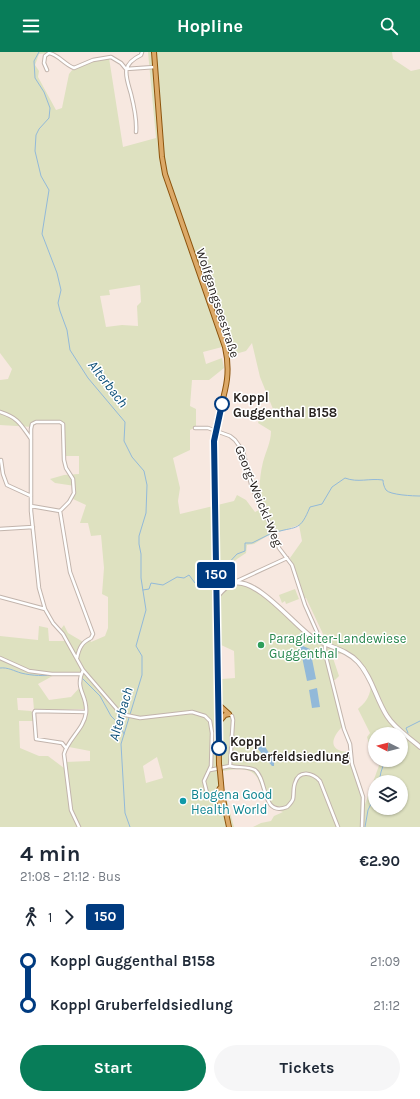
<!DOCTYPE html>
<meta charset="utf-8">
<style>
:root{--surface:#fff;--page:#f6f6f7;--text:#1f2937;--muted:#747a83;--accent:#087d59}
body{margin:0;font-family:Karla,sans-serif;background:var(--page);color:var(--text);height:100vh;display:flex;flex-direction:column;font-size:15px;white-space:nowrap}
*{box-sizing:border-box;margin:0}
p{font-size:13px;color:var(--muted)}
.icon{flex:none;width:22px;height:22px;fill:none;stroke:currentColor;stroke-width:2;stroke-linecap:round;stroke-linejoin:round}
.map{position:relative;height:775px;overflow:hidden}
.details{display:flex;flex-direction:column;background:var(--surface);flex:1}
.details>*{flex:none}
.badge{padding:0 8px;border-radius:3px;font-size:14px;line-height:26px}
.needle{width:26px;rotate:276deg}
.tools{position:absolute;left:368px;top:675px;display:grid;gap:8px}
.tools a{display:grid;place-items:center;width:40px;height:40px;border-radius:50%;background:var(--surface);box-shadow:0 1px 3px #0004;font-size:20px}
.map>.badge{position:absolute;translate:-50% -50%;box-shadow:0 0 0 2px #fff}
.legs{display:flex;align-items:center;gap:6px;height:44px;padding:0 20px;font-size:13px}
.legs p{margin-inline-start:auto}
.headline{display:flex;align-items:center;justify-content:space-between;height:68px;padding:0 20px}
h1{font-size:22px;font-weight:700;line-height:30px}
.cta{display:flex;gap:8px;margin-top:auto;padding:8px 20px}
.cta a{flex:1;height:46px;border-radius:24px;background:var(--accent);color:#fff;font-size:16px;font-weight:700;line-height:46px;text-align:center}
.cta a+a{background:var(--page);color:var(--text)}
ul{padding:0 20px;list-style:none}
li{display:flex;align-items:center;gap:14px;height:44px;font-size:15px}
li i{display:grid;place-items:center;width:6px;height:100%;margin:0 5px;background:currentColor}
li i::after{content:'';width:10px;height:10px;margin:-5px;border:3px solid;border-radius:50%;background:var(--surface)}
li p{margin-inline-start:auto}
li:first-child i{background:linear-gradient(#0000 50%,currentColor 0)}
li:last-child i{background:linear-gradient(currentColor 50%,#0000 0)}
header{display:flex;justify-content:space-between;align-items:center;height:52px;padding:0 20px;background:var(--accent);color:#fff;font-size:18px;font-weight:700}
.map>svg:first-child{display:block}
</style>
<header><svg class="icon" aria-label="menu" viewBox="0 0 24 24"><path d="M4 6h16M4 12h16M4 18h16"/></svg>Hopline<svg class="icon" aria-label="search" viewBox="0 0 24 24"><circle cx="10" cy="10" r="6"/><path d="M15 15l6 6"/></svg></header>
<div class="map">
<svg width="420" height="775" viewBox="0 0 420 775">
<rect width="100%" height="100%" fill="#f7e8e0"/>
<path fill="#dee1c0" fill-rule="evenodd" d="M0 0H61L39 2 35 13 39 19 38 25 56 58 62 56 69 22 73 17 96 8 109 6 123 95 156 86 148 0H392L393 7 411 19 420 17V775H253L261 771 271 769 274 764 283 760C247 749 277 708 223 719L224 737 234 775H0V584L38 588 39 574 48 576 49 589H68L61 577 64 573 68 581 85 591 90 588 91 590 105 584 108 576V545L102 542 104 516 101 483 91 484 88 471H80L86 453 73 447 75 434 55 431 50 427 64 423 79 422V404H65V375L59 370 36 371 33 375 0 373V328L8 327 12 317 0 301ZM140 233 141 250 137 254 138 274 122 273 106 275 100 244 110 243 109 238ZM252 291 260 325 273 357 261 363 258 371 271 379C271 390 266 399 263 410 259 426 259 440 261 457L255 460 246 448 237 443 234 449 180 462 178 449 180 436 173 406 190 398V378L196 375V357L190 354 192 328H209L224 316 222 306 206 312 203 300 226 294 228 304 246 299ZM299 473 302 489 290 506 302 546H306L323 582 325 590C298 576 278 552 254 535 244 528 233 529 223 520L237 507 246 501 247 493 254 492 267 484ZM221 593 234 599 235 626 222 627 216 625 215 605ZM349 600C361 610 377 627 368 645 366 650 361 654 358 657L370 681 367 685 370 695 375 698V682H401V708H381L364 755 348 700C328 699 331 686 342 675L331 628H335L339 624 332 603ZM58 621H80L81 634 71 645 49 648 38 632ZM17 646H33L34 658 88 657 87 665 69 695 90 699V709L65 710 64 716 48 704H39L20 696 19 669H34L33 661 31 659 18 658ZM157 705 163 726 146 731 143 714ZM375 730H401V756H375Z
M295 537 299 547 286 552 285 549 282 551 279 543Z"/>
<path fill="#92b9d9" d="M303 594 310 597 316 627 307 629 300 595Z
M317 636 320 655 312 656 309 638Z
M261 692 264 693 274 709V714H272L258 697Z"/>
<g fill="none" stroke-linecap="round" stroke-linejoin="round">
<path stroke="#92b9d9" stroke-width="1" d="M39 0 34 9 35 26 44 40 50 56 49 66 39 77 36 83 35 99 41 124 49 138 42 182 57 221 61 238 58 251 60 259 67 278 70 298 88 326 125 370 124 389 132 405 144 419 147 433 146 461 139 484V492L141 502V526L146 558 136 594 142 604V623L121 692 125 761 130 775
M241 343 257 348 268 346
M276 480C298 474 300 479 310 455L322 452 332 435 345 426C358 431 369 426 383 428 383 431 384 435 386 438 390 443 413 444 420 444
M223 517 237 502 245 499V491H252L272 481
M143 538 149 537 151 531 163 533 177 525 184 526 189 523 195 531 204 529 206 522 209 518
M0 616C8 615 14 619 21 621 33 624 44 624 56 623
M82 626 100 644 111 664 120 673 124 682
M408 681 406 676 420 669
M401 692 405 688
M379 730 381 720 385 708
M365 775 368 758 375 744"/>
<g stroke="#c2b4ac" stroke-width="4.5">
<path id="street" d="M47 18 44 11 45 4 49 1C59 3 64 12 74 16L93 8 111 5 121 11 126 17 155 15
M136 80C137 68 134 54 131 42 126 24 120 13 141 3L142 0
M0 360C18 366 20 371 31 387
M195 376H208L230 384 235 388 243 399 251 432 260 454 273 477 279 496 292 513 305 553 317 580 314 587
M1 408 3 422 7 433 31 444
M31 454 60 459
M0 477 33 475
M235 530 287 506
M0 545 45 557
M325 592V601L344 677 350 692 352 712 363 745 362 775
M0 606 29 619 52 622H81
M77 606C79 596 82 590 91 586L93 582 70 520 60 459 69 450 74 441 73 427 66 416 64 408 63 372 60 370H36L32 372 31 377V459L39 536 45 557 53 571 63 582 83 618 121 662 140 666 192 660 205 664 210 669 212 681 211 714 204 729 208 745 214 746
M66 696 62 691 36 687 34 661 35 659 86 660
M230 714C237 716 248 714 255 718 268 728 261 765 287 755 289 753 292 750 293 747 294 742 293 736 295 731 299 717 313 721 320 729L338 775
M210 718 230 714 233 668 232 664 229 662
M79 775 71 758 64 702C68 687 84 677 86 661 88 642 74 639 83 618"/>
</g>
<g stroke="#c2b4ac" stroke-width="5.5">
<path id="secondary" d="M216 519 225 527 234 531
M216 546C221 540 227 532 235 531 258 527 294 573 313 586 328 595 346 597 358 610 372 625 376 647 387 664 395 677 409 685 420 695"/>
</g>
<g stroke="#8d540d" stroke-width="6">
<path id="primary" d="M154 0 162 105 165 122 225 295C234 334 217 353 214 389L219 712
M219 653 229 662
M219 670 225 663 229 662
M220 720 222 742 229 775
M220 736 214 746 224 753"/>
</g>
<use href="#street" stroke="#fff" stroke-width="2.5"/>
<use href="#secondary" stroke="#fff" stroke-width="3.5"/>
<use href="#primary" stroke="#dca968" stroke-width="4"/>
<g stroke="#8d540d" stroke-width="6" stroke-linecap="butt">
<path id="primary-bridge" d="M219 712 220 720"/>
</g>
<use href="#primary-bridge" stroke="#dca968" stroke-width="4"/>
</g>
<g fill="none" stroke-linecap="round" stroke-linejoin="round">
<g stroke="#fff" stroke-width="9">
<path id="line-1" d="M219 696 214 389 222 352"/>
</g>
<use href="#line-1" stroke="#003b80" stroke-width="6"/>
</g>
<g fill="#fff" stroke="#003b80" stroke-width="2">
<circle cx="222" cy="352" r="7"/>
<circle cx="219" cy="696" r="7"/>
</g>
<circle fill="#2e9e5b" stroke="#fff" stroke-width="1.5" cx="261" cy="593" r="4"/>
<circle fill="#0f9aa8" stroke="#fff" stroke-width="1.5" cx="183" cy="749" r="4"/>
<g text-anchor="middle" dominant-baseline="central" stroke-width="3" stroke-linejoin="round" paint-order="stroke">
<g font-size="13" fill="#282320" stroke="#fff">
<text transform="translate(218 251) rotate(72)">Wolfgangseestraße</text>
<text transform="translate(259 444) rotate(68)">Georg-Weickl-Weg</text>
</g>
<g font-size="13" font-weight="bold" fill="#282320" stroke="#fff" text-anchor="start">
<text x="233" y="345">Koppl<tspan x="233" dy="15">Guggenthal B158</tspan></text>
<text x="230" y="689">Koppl<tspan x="230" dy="15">Gruberfeldsiedlung</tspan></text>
</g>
<g font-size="13" fill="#27864d" stroke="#fff" text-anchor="start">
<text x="269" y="586">Paragleiter-Landewiese<tspan x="269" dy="15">Guggenthal</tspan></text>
</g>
<g font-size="13" fill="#0d838f" stroke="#fff" text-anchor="start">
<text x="191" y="742">Biogena Good<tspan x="191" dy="15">Health World</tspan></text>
</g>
<g font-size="14" font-style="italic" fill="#0d5079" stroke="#fff">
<text transform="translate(108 332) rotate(52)">Alterbach</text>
<text transform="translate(121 662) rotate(-74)">Alterbach</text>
</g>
</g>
</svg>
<div class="tools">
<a><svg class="needle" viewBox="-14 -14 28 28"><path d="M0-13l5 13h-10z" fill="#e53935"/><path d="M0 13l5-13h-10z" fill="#747a83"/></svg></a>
<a><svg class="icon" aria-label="layers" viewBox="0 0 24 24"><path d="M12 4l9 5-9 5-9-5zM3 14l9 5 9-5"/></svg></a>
</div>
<b class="badge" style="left:216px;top:523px;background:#003b80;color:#fff">150</b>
</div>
<section class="details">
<div class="headline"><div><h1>4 min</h1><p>21:08 – 21:12 · Bus</p></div><b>€2.90</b></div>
<div class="legs"><svg class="icon" aria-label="walk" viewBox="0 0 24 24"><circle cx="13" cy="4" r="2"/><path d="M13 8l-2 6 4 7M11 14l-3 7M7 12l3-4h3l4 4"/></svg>1<svg class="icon" aria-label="forward" viewBox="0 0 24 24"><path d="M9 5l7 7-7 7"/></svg><b class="badge" style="background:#003b80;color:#fff">150</b></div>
<ul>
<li><i style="color:#003b80"></i><b>Koppl Guggenthal B158</b><p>21:09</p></li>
<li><i style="color:#003b80"></i><b>Koppl Gruberfeldsiedlung</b><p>21:12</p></li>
</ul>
<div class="cta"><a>Start</a><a>Tickets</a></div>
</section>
